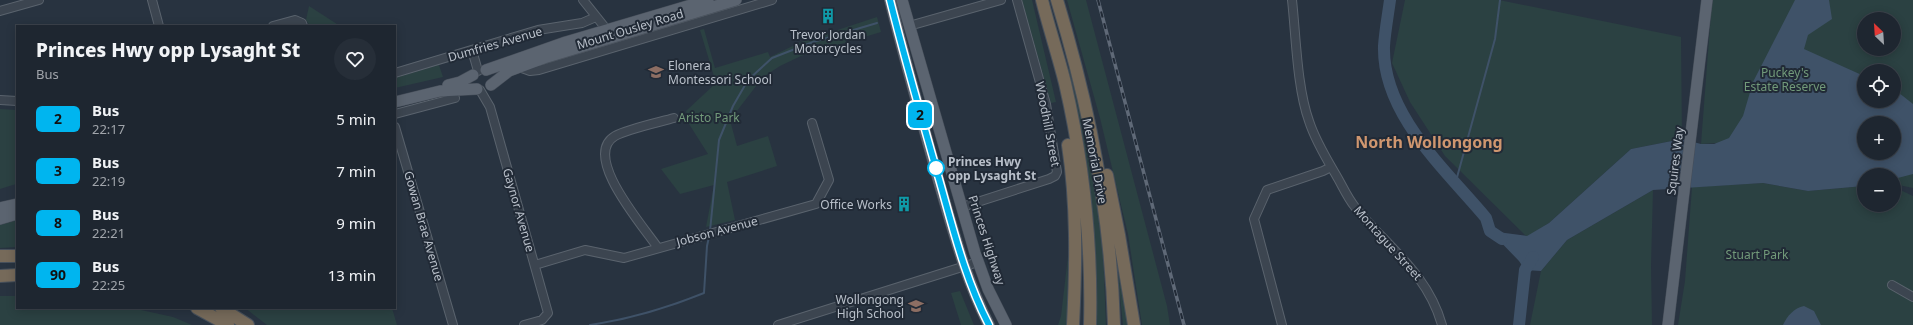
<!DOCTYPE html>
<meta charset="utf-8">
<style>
:root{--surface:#1e2630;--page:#262e38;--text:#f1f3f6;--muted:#a1a5ab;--line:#3c434c}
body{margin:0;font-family:"Noto Sans",sans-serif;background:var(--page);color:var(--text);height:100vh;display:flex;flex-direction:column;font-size:15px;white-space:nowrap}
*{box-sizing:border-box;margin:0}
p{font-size:13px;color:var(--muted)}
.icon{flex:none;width:22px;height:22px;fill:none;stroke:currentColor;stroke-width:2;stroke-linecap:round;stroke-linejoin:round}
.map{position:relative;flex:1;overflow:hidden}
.side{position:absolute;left:16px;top:25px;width:380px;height:284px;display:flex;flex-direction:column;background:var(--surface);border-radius:0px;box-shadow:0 2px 10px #0003,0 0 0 1px var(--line)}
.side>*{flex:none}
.badge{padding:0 8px;border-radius:6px;font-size:14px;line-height:26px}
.needle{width:26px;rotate:335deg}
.buttons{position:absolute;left:1857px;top:12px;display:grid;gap:8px}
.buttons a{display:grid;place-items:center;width:44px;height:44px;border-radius:50%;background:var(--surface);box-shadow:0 2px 10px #0003,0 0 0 1px var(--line);font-size:20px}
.map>.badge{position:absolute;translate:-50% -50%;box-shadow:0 0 0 2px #fff}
.round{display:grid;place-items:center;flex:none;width:42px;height:42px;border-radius:21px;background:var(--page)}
.overview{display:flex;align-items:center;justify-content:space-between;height:68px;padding:0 20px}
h1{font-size:19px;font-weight:800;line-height:30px}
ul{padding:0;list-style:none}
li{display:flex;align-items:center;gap:12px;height:52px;padding:0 20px}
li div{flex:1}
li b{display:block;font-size:15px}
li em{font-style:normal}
li .badge{min-width:44px;font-weight:700;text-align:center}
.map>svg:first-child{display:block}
</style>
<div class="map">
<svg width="1913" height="325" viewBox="0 0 1913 325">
<rect width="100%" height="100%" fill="#283340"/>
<path fill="#2b4142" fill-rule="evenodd" d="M1022 0H1032L1056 102 1051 103Z
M1067 0H1086L1167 306 1170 325H1142L1128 234 1100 118Z
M1405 0H1499L1681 37 1682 139 1631 149 1549 223 1527 237 1445 156 1410 102 1392 63Z
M1712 0H1913V188L1894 184V175H1864L1716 143 1701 144ZM1864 19H1894V49H1864ZM1864 71H1894V101H1864ZM1864 123H1894V153H1864Z
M309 6 340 26H310L306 20Z
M877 17 881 32 801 56 780 66 763 77 730 120 737 146 768 136 777 166 727 182 735 220 706 227 714 185 680 194 661 169 708 154 689 124 686 111 716 83 700 30 704 29 715 68 768 52 770 57 801 42Z
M439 65 443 77 395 88V78Z
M1070 68 1092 161 1102 226 1106 325H1096V268L1090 212 1065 70Z
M0 109 17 110V188L16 184 0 189Z
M1763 183 1808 191 1864 186V205H1894V187L1913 196V325H1678L1685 281 1692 187Z
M1653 190 1651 266 1652 325H1530L1541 271 1567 240Z
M17 220V247L0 248V225Z
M1068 256 1067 325H1058L1061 316Z
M1117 268 1129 325H1123Z
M960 291 974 325H961L951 293Z
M0 296H17V308H132L173 317 192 325H0Z
M245 308H392L397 325H267Z"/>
<path fill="#3f5268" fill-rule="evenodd" d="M1795 0H1829L1832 19 1808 35 1804 49 1864 76V101H1894V89L1913 104V174L1894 179V175H1864V186L1808 191 1763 183 1653 190 1567 240 1541 271 1525 270 1519 261 1490 231 1527 236 1549 223 1631 149 1682 139 1701 144H1714L1729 138 1743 116 1753 82ZM1864 123H1894V153H1864Z
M1804 306 1814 311 1821 325H1783C1787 316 1794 308 1804 306Z"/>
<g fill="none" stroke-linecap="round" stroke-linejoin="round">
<path stroke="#3f5268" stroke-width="2" d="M1456 181 1495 39 1500 0
M710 231 719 140 733 106 748 80 772 58 813 42 877 23
M590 325C630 319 667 308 704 293L707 246 709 237"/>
<path stroke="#3f5268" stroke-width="12" d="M1390 0C1388 15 1385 31 1384 46 1382 114 1446 170 1486 218L1490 231 1502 239
M1519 325 1525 270 1533 257"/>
<g stroke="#5a636d" stroke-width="10">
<path id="minor" d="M152 0 159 26
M583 0 607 30
M1292 0C1296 36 1297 88 1309 121 1315 140 1326 158 1336 175 1342 185 1347 197 1355 207 1387 247 1427 272 1442 325
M0 11 39 0
M273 26 295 20 302 23 303 26
M909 26 1001 0
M472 50 478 71
M519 67 530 71 539 70 772 0
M395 73 538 30 582 23 596 17
M480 90 490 107 548 313 542 320 524 325
M0 100 17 101
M395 114 455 98
M395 127 453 325
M962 207 1049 179 1055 176 1057 172 1046 104 1017 0
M658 248C644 227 581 156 615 136 627 129 660 122 674 118
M535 265 585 250 624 258 816 204 829 180 812 123
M1892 285 1913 297
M778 325 978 262
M1282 325 1254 219 1267 190 1323 171 1331 167"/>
</g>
<g stroke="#464e59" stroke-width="12">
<path id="major" d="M890 0C905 61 922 121 939 182 953 230 966 280 989 325
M902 0 975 253 988 289 1006 325
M486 70 566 42 708 0
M448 85 460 82 473 75
M491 85 509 71 544 58 736 0
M395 102 440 91 477 89
M0 208 17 204
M0 219 17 214
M1668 325 1707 0"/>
</g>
<g stroke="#47505b" stroke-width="14">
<path id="highway" d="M1042 0C1049 28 1058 55 1065 83 1083 161 1092 245 1090 325
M1057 0C1089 105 1111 215 1114 325
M1068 145C1077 204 1076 265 1073 325
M1107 175 1119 235 1134 325
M0 256H17
M0 276 17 275
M197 308 228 325
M221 308 248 325"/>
</g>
<use href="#minor" stroke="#3c4550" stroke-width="8"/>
<use href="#major" stroke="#5b6470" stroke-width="11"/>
<use href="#highway" stroke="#766a5a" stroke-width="12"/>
<g stroke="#5f6977" stroke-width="3.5">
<path id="rail" d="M1098 0 1184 325"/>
</g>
<use href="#rail" stroke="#212a36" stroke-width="2" stroke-dasharray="6" stroke-linecap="butt"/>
</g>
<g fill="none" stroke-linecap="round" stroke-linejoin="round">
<g stroke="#fff" stroke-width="9">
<path id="line" d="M890 0C905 60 922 119 939 179 953 228 965 279 989 325"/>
</g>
<use href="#line" stroke="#00b5ef" stroke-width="6"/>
</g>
<defs>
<g id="building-bare" transform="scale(1.2)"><path d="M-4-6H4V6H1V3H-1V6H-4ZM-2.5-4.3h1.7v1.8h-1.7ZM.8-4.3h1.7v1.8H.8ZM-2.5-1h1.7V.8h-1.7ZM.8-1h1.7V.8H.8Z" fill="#0f9aa8" stroke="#212a36" stroke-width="2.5" paint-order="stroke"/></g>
<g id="school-bare" transform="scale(1.2)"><path d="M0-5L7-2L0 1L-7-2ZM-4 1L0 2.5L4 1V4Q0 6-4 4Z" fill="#8d6e63" stroke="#212a36" stroke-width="2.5" paint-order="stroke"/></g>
</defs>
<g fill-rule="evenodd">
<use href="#building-bare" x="828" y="16"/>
<use href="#school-bare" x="656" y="72"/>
<use href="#building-bare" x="904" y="204"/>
<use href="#school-bare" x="916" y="306"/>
</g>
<circle fill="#fff" stroke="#00b5ef" stroke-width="2" cx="936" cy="168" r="8"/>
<g text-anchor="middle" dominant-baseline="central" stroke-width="4" stroke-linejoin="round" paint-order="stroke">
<g font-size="12" fill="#b9c0ca" stroke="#212a36">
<text transform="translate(630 29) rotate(-17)">Mount Ousley Road</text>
<text transform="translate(495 44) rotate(-16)">Dumfries Avenue</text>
<text transform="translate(1048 124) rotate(79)">Woodhill Street</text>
<text transform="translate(1095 161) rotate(79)">Memorial Drive</text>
<text transform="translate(1675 161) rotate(-83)">Squires Way</text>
<text transform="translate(519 210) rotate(74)">Gaynor Avenue</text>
<text transform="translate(424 226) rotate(74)">Gowan Brae Avenue</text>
<text transform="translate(717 231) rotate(-15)">Jobson Avenue</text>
<text transform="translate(987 240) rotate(72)">Princes Highway</text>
<text transform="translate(1388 243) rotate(48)">Montague Street</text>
</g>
<g font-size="12" fill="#b9c0ca" stroke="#212a36" text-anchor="end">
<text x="828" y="34" text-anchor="middle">Trevor Jordan<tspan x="828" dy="14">Motorcycles</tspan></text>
<text x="668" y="65" text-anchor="start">Elonera<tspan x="668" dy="14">Montessori School</tspan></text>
<text x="892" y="204">Office Works</text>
<text x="904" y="299">Wollongong<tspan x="904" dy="14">High School</tspan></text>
</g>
<g font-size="12" fill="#729a7a" stroke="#212a36">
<text x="1785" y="72">Puckey's<tspan x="1785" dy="14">Estate Reserve</tspan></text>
<text x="709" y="117">Aristo Park</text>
<text x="1757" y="254">Stuart Park</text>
</g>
<g font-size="12" font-weight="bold" fill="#b9c0ca" stroke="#212a36" text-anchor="start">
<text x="948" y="161">Princes Hwy<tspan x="948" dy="14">opp Lysaght St</tspan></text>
</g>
<g font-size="16" font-weight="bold" fill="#cf966f" stroke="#212a36">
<text x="1429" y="142">North Wollongong</text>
</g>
</g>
</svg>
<div class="buttons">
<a><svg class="needle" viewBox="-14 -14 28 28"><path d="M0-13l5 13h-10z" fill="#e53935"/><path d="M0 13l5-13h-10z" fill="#a1a5ab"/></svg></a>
<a><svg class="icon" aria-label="locate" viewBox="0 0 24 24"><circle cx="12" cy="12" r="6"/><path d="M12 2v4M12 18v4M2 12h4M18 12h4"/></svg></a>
<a>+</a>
<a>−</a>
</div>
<b class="badge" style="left:920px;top:115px;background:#00b5ef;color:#111">2</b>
<section class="side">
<div class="overview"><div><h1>Princes Hwy opp Lysaght St</h1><p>Bus</p></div><a class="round"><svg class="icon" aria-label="heart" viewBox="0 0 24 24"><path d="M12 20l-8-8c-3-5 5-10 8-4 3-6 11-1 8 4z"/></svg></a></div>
<ul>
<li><span class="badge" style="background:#00b5ef;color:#111">2</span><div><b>Bus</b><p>22:17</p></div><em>5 min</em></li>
<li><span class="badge" style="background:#00b5ef;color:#111">3</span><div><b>Bus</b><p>22:19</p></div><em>7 min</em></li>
<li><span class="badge" style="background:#00b5ef;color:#111">8</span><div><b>Bus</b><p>22:21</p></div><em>9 min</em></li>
<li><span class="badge" style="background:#00b5ef;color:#111">90</span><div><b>Bus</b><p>22:25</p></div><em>13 min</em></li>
</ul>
</section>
</div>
